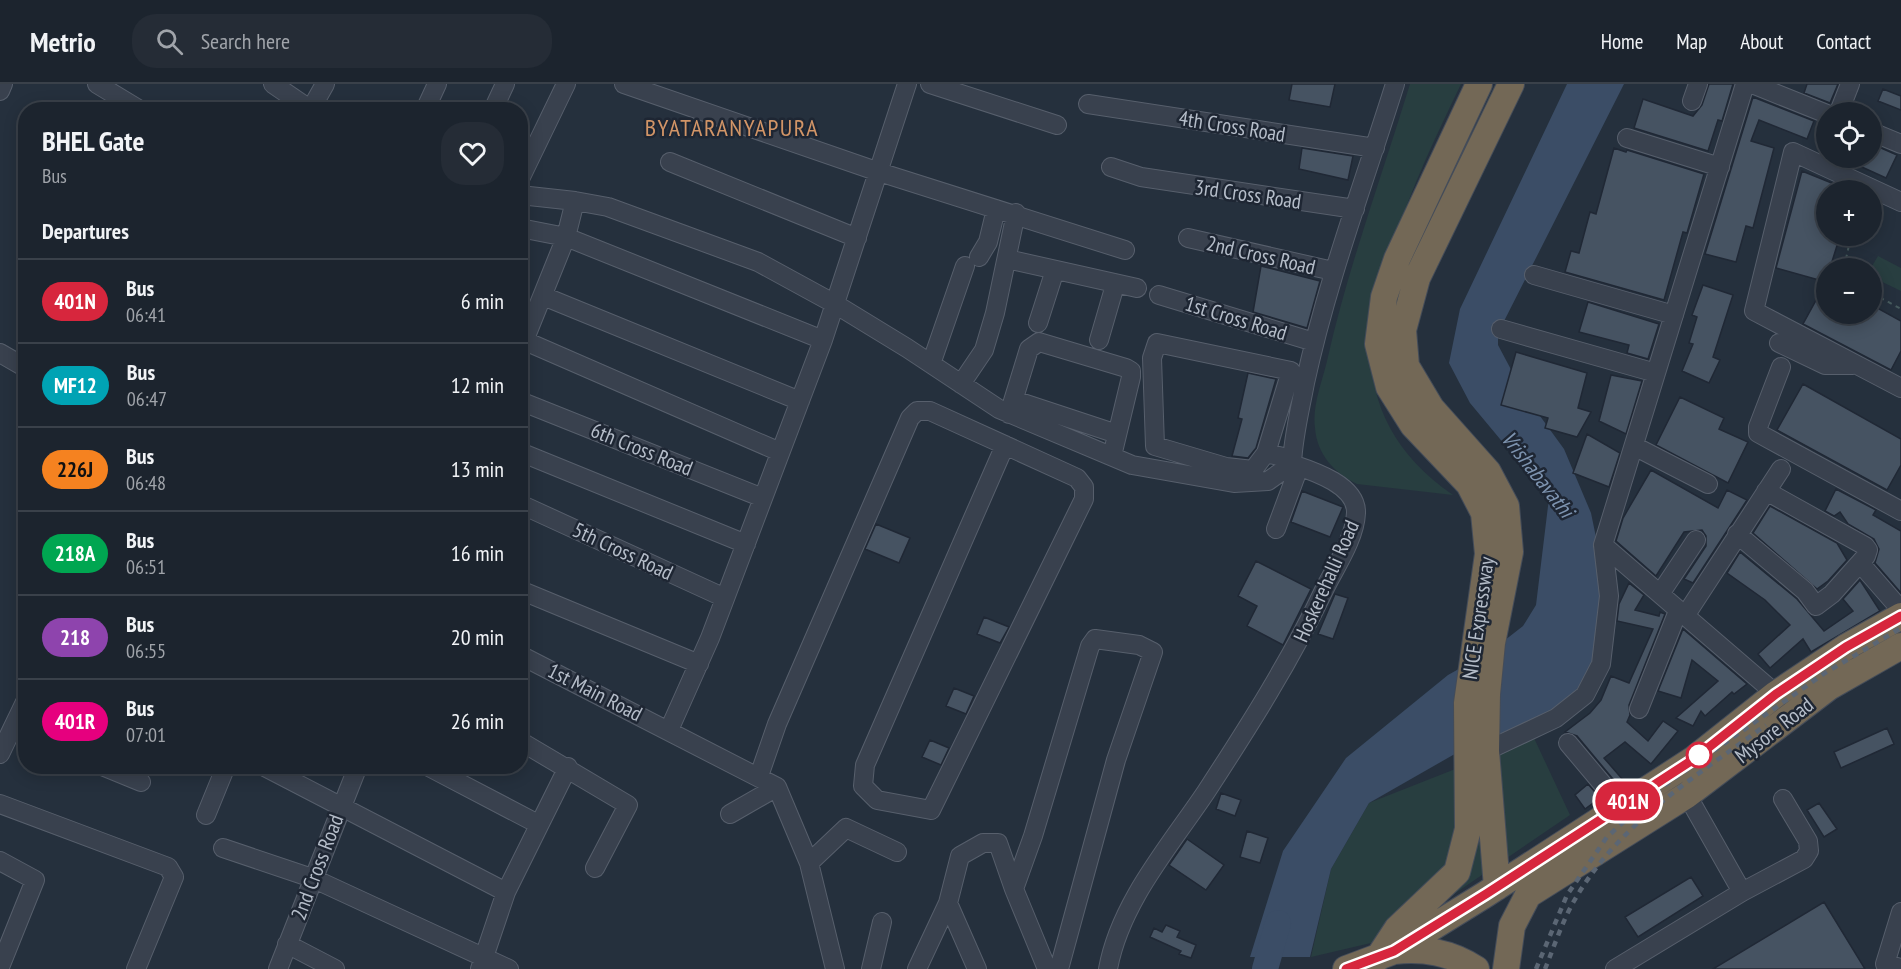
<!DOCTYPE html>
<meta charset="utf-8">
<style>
:root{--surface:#1c242e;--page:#252c36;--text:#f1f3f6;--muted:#a0a4aa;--line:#3a414a}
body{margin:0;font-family:"PT Sans Narrow",sans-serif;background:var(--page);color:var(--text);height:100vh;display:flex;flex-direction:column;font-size:22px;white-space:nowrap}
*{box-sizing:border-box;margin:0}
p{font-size:20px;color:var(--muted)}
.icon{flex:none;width:33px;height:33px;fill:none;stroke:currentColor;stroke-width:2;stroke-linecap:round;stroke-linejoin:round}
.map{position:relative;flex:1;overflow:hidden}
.sheet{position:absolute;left:18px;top:18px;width:510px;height:672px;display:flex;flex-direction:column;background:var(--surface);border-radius:24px;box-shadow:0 3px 15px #0003,0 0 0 2px var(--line)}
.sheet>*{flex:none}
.badge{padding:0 12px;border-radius:20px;font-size:21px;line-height:39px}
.tools{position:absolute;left:1816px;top:18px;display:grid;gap:12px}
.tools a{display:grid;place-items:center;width:66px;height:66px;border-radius:50%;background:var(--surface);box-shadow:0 3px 15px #0003,0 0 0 2px var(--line);font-size:30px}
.map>.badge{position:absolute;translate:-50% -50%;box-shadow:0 0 0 3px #fff}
h2{padding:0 24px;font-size:22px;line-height:54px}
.round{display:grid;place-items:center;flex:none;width:63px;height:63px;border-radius:24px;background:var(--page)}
.summary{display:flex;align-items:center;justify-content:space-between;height:102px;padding:0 24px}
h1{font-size:28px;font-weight:700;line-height:45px}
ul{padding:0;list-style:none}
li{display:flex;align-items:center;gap:18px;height:84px;padding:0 24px;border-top:2px solid var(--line)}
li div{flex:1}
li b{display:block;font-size:22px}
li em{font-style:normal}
li .badge{min-width:66px;font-weight:700;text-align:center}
header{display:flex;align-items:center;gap:36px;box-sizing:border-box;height:84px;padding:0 30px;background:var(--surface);border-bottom:2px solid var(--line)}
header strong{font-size:28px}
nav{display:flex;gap:33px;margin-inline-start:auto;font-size:21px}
.search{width:420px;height:54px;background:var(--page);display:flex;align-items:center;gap:15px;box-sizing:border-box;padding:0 21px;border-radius:24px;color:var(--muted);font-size:22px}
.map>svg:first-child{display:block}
</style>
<header>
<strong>Metrio</strong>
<div class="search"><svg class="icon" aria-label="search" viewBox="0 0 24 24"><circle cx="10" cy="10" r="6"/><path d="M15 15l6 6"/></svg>Search here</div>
<nav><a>Home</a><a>Map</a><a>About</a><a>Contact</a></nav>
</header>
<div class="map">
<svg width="1901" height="885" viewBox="0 0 1901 885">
<rect width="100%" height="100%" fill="#25303d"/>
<path fill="#283e40" d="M1410 0H1461C1435 54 1412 102 1393 160 1387 178 1378 197 1374 216 1360 299 1383 363 1453 411L1357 400C1334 389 1317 370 1315 344 1312 322 1322 298 1327 277 1348 183 1382 92 1410 0Z
M1878 172 1901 184V207L1872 193 1871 184Z
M1534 654 1570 731 1388 855 1311 873 1331 785 1369 719Z"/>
<path fill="#3b4d66" d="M1567 0H1624L1498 249V261L1524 310 1564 365 1591 429 1605 497 1603 545 1587 594 1560 623 1453 671 1369 719 1331 785 1310 873H1250L1283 767 1346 674 1448 591 1491 567 1523 542 1536 521 1549 414 1470 319 1449 279 1460 225Z"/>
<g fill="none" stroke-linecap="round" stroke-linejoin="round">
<path stroke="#3b4d66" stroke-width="26" d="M1265 885 1278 839"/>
</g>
<path fill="#465362" stroke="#202835" stroke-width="1.5" d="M1292 0H1335L1330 23 1289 16Z
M1709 0H1733L1722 37 1718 36 1708 67 1634 44 1643 15 1693 32 1702 21Z
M1807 0H1838L1830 19 1804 9Z
M1883 5 1901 12V26L1878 17Z
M1753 13 1814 37 1807 55 1759 36 1751 57 1774 64 1753 144 1746 142 1736 178 1705 170Z
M1872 60 1897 71 1886 94 1842 74H1872Z
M1302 64 1353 72 1348 96 1299 85Z
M1614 64 1626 68 1627 66 1704 90 1687 149 1683 148 1664 216 1565 188 1571 167 1579 169 1590 128 1596 130Z
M1802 87 1849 106H1827V152H1840L1830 184H1827V230H1872V221L1901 237V267L1891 286 1803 240 1826 198 1776 184Z
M1261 182 1320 197 1307 244 1253 228Z
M1703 201 1733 211 1713 273 1720 276 1709 299 1682 287 1693 260 1689 259 1697 233 1692 231Z
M1588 218 1659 240 1648 275 1627 269 1629 261 1579 248Z
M1516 268 1587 289 1578 324 1591 328 1577 353 1545 344 1548 334 1501 321Z
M1248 289 1276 295 1256 364 1248 374 1232 372 1242 335 1238 334Z
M1611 291 1642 297 1626 350 1599 337Z
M1803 300 1901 355V381L1887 406 1777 346Z
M1680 313 1724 334 1719 345 1748 358 1728 399 1656 361Z
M1587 350 1620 369 1609 403 1573 389Z
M1651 386 1718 424 1727 406 1747 416 1693 499 1684 495 1706 462V452L1702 446 1684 448 1656 492 1616 457 1623 434Z
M1836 405 1876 426 1873 431 1901 447V509L1875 479 1879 465 1874 455 1848 440 1840 428 1834 432 1825 427Z
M1302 407 1343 423 1330 453 1291 438Z
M1770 422 1837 459 1847 476 1828 497 1817 505 1753 449Z
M876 440 910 454 899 479 865 465Z
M1740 468 1797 515 1824 547 1853 527 1843 515 1860 496 1880 527 1811 568 1803 555 1770 584 1758 570 1790 541 1765 516 1727 489Z
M1256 477 1311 505 1283 561 1247 542 1257 522 1238 512Z
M1629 499 1644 511 1635 526 1659 532 1660 528 1665 530 1629 621 1630 631 1627 638 1648 657 1663 637 1678 647 1651 680 1625 658 1604 674 1624 697 1618 701 1577 652 1565 648 1590 629 1601 616 1611 592 1629 599 1653 545 1617 537 1619 520Z
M1335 510 1348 514 1333 555 1318 550Z
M984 533 1009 543 1000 559 977 550Z
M1683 545 1747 600 1734 610 1732 608 1705 632 1701 627 1693 642 1676 634 1718 597 1692 576 1681 614 1658 607Z
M954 604 974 612 966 630 946 622Z
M1887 644 1894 660 1841 684 1834 668Z
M930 656 949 664 941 681 922 673Z
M1588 700 1600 714 1585 725 1575 711Z
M1221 709 1241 716 1235 732 1216 725Z
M1819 719 1837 745 1824 753 1807 726Z
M1247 747 1268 754 1260 779 1240 773Z
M1187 755 1224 781 1206 806 1169 781Z
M1691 793 1703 812 1638 853 1625 833Z
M1824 818 1865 885H1713Z
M1166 841 1180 847 1177 853 1196 861 1191 874 1179 870 1181 867 1150 853 1154 844 1162 848Z"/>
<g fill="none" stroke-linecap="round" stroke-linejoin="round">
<g stroke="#575f6c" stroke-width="20">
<path id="minor" d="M97 0 140 26
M273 0 311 26
M624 0 879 88 1125 166
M930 0 1057 41
M1745 0 1603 461 1776 610
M1752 0 1827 30
M0 7 3 0
M1692 17 1698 0
M1088 20 1375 64
M311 25 325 0
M425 26 437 0
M493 26 505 0
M1839 28 1850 0
M1872 48 1901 60
M1627 54 1720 83
M670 78 857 154
M1111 83 1141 93 1355 125
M520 95 566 0
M520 111 575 117 566 153 823 256
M575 117 608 123 758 178 835 220 907 264 999 325 1132 381 1234 399 1268 397 1292 380
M1901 118 1793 68 1754 227 1901 304
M520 144 566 153 520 267
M1188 154 1333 187
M979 173 988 158 996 125
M1007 175 1137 204
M1534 191 1674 231
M1159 211 1314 258
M543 212 800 317
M1038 239 1055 186
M1501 245 1656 289
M1099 256 1115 201
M525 257 780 368
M1779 259 1825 281H1853
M0 269 26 284
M931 280 965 182
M1781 283 1758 343V349L1901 427
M961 300 984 266 995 229 1016 129
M1014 316 1117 350
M520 317 763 414
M1009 330 1029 265 1039 258 1126 284 1131 287V293L1112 372
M1634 362 1708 400
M520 368 746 460
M1266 369 1291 287 1157 259 1152 274 1155 362 1226 383 1253 386 1266 369 1292 375
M520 420 725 514
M1276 445 1299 383
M1737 450 1805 507 1816 522 1832 510 1866 472 1868 466 1865 462 1766 407
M1860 479 1901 526
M520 506 699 580
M1660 510 1696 456
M1685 532 1781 385
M520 571 777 703 809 779 835 885
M1639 625 1678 527
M669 646 710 554 823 256 907 0
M520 657 628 721 595 784
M1568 659 1621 722
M1486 667 1556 634 1585 611 1601 580 1609 512 1603 461
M0 670 26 616
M102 682 141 698
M263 682 506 808
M427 682 538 740
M759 692 777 640 910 334 917 327H930L1077 394 1084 403V415L931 726 877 716 863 702 865 681 1005 361
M1687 711 1742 808
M0 720 168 783 174 793 136 885
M730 730 777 703
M206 731 226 682
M223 764 312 794 509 885
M0 777 35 796 0 883
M809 779 846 744 897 768
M948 819 977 885
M1901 828 1885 880 1901 884
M287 860 335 885
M278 885 358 682
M480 885 506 808 568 683
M871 885 882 838
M917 885 948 819 960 772 983 759H998L1014 805
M1047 885 1014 805 1033 752 1090 562 1095 555 1139 561 1153 568 1116 676 1059 885
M1108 885C1120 819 1169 763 1206 708 1249 642 1291 576 1325 504 1336 482 1355 454 1356 429 1357 401 1313 387 1292 380 1293 353 1300 326 1305 299 1327 197 1364 99 1395 0
M1615 885 1742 808 1804 775 1809 767 1808 757 1783 715"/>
</g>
<g stroke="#444c59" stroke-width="28">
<path id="highway" d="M1497 803 1486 667 1487 610 1492 559 1510 468 1506 422 1488 388 1431 324 1406 282 1403 246 1417 194 1511 0
M1394 867C1424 864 1450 868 1476 885
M1378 874 1397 845 1457 788 1468 745 1467 619 1488 470 1484 429 1469 400 1413 341 1389 303 1378 260 1384 213 1397 175 1479 0
M1346 885 1394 867 1486 810 1694 675 1776 610 1846 563 1901 532
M1506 885 1512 842 1528 811 1687 711 1829 603 1901 562"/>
</g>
<path stroke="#475b5e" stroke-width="2" stroke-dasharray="4.5 4.5" stroke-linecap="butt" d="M1844 184 1851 152
M1872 209 1901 225"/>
<use href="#minor" stroke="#39414e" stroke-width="18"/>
<use href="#highway" stroke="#736856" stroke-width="26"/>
<path stroke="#5b6674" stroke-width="4.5" stroke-dasharray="6 6" stroke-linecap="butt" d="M1536 885 1567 811 1607 753 1665 701 1825 589 1901 544
M1545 885C1554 863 1562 838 1574 817 1618 740 1696 692 1766 641"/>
</g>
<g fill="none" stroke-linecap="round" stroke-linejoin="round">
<g stroke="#fff" stroke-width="14">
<path id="line" d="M1346 885 1394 867 1486 810 1694 675 1776 610 1846 563 1901 532"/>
</g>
<use href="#line" stroke="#d7263d" stroke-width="9"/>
</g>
<circle fill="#fff" stroke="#d7263d" stroke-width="3" cx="1699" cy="671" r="12"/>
<g text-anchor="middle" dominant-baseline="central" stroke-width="5" stroke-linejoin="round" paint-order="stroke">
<g font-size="21" fill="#b5bdc9" stroke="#1e2633">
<text transform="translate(1232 42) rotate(9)">4th Cross Road</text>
<text transform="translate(1248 110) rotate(8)">3rd Cross Road</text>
<text transform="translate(1261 171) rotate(13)">2nd Cross Road</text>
<text transform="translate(1236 234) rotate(17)">1st Cross Road</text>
<text transform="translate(642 365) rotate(22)">6th Cross Road</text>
<text transform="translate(623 467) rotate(25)">5th Cross Road</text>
<text transform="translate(1326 497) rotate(-66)">Hoskerehalli Road</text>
<text transform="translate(1478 534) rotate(-82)">NICE Expressway</text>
<text transform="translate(595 608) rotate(27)">1st Main Road</text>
<text transform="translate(1774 646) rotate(-38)">Mysore Road</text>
<text transform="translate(317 783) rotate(-69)">2nd Cross Road</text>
</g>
<g font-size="22" font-style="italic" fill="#7d93af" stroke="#1e2633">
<text transform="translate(1538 390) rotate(52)">Vrishabavathi</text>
</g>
<g font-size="24" letter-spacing="1.5" fill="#d29567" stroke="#1e2633">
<text x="732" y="43">BYATARANYAPURA</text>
</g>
</g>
</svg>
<div class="tools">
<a><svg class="icon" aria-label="locate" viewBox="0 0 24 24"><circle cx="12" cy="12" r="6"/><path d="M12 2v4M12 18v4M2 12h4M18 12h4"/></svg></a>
<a>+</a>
<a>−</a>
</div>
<b class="badge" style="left:1628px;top:717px;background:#d7263d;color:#fff">401N</b>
<section class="sheet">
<div class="summary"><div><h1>BHEL Gate</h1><p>Bus</p></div><a class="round"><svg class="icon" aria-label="heart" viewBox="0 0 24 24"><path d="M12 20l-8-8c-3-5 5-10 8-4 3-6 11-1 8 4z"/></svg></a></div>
<h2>Departures</h2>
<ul>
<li><span class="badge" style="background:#d7263d;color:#fff">401N</span><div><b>Bus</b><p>06:41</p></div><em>6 min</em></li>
<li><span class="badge" style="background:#00a3b4;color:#fff">MF12</span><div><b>Bus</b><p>06:47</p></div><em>12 min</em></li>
<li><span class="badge" style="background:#f58220;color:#111">226J</span><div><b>Bus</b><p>06:48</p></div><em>13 min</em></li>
<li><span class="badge" style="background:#00a651;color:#fff">218A</span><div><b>Bus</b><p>06:51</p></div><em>16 min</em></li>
<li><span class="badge" style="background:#8e44ad;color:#fff">218</span><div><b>Bus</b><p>06:55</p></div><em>20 min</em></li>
<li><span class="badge" style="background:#e6007e;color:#fff">401R</span><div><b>Bus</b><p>07:01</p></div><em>26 min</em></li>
</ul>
</section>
</div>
